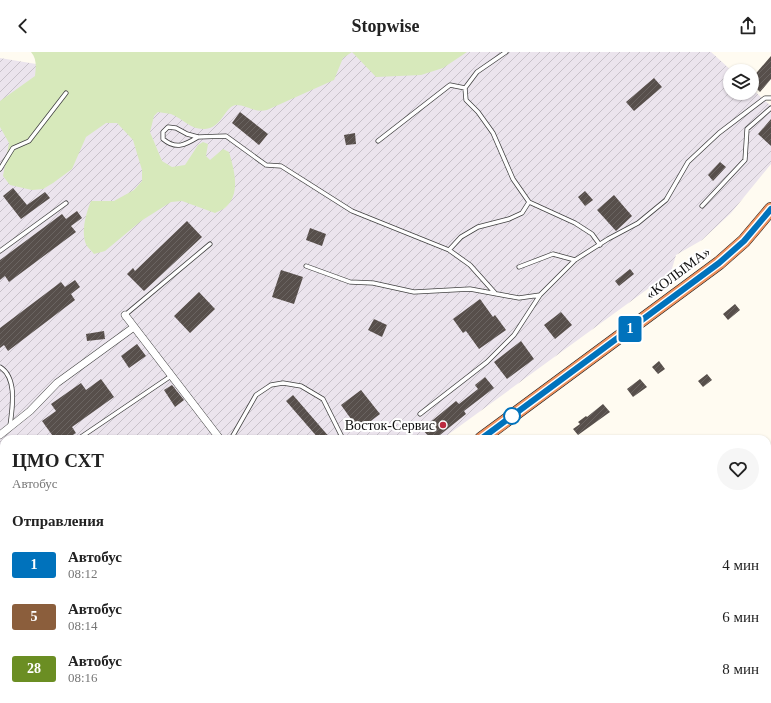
<!DOCTYPE html>
<html lang="ru">
<meta charset="utf-8">
<style>
:root{--surface:#fff;--page:#f6f6f6;--text:#222;--muted:#767676}
body{margin:0;font-family:Georgia,serif;background:var(--page);color:var(--text);height:100vh;display:flex;flex-direction:column;font-size:15px;white-space:nowrap}
*{box-sizing:border-box;margin:0}
p{font-size:13px;color:var(--muted)}
.icon{flex:none;width:22px;height:22px;fill:none;stroke:currentColor;stroke-width:2;stroke-linecap:round;stroke-linejoin:round}
.map{position:relative;flex:1;overflow:hidden}
.side{position:absolute;left:0px;top:383px;width:771px;height:268px;display:flex;flex-direction:column;background:var(--surface);border-radius:12px 12px 0 0;box-shadow:0 1px 3px #0004}
.side>*{flex:none}
.badge{padding:0 8px;border-radius:3px;font-size:14px;line-height:26px}
.buttons{position:absolute;left:723px;top:12px;display:grid;gap:8px}
.buttons a{display:grid;place-items:center;width:36px;height:36px;border-radius:50%;background:var(--surface);box-shadow:0 1px 3px #0004;font-size:20px}
.map>.badge{position:absolute;translate:-50% -50%;box-shadow:0 0 0 2px #fff}
h2{padding:0 12px;font-size:15px;line-height:36px}
.round{display:grid;place-items:center;flex:none;width:42px;height:42px;border-radius:21px;background:var(--page)}
.head{display:flex;align-items:center;justify-content:space-between;height:68px;padding:0 12px}
h1{font-size:19px;font-weight:700;line-height:30px}
ul{padding:0;list-style:none}
li{display:flex;align-items:center;gap:12px;height:52px;padding:0 12px}
li div{flex:1}
li b{display:block;font-size:15px}
li em{font-style:normal}
li .badge{min-width:44px;font-weight:700;text-align:center}
header{display:flex;justify-content:space-between;align-items:center;height:52px;padding:0 12px;background:var(--surface);font-size:18px;font-weight:700}
.map>svg:first-child{display:block}
</style>
<header><svg class="icon" aria-label="back" viewBox="0 0 24 24"><path d="M15 5l-7 7 7 7"/></svg>Stopwise<svg class="icon" aria-label="share" viewBox="0 0 24 24"><path d="M12 15V3M7 8l5-5 5 5M5 13v7h14v-7"/></svg></header>
<div class="map">
<svg width="771" height="651" viewBox="0 0 771 651">
<defs>
<pattern id="industrial-furrows" width="10" height="10" patternUnits="userSpaceOnUse"><rect width="10" height="10" fill="#ebe4ed"/><path d="M-1 1l2-2M0 10L10 0M9 11l2-2" fill="none" stroke="#c8c2ca"/></pattern>
<pattern id="building-hatch" width="6" height="6" patternUnits="userSpaceOnUse"><rect width="6" height="6" fill="#574f4b"/><path d="M-1 1l2-2M0 6l6-6M5 7l2-2" fill="none" stroke="#6a6461"/></pattern>
</defs>
<rect width="100%" height="100%" fill="#fffbf1"/>
<path fill="url(#industrial-furrows)" d="M164 0H711L732 19H730V41H752V37L771 54V112L731 161 702 188 676 203 671 220 442 387H4V647H65L59 651H0V6L78 19Z
M446 647H492L495 651H437Z"/>
<path fill="#d7e9bb" d="M31 0H352L343 6 334 28 267 58C254 61 247 53 236 53 225 54 222 76 205 77 191 78 183 67 171 62 167 61 162 61 158 60L154 64 150 80 162 109 172 115 185 113 198 93 203 90 208 92 206 104 210 108 223 97 229 100C234 117 241 141 226 155 223 158 218 159 215 161L182 149 171 150 141 169 105 199 94 202C92 199 89 197 87 194 80 182 86 161 91 149H114L134 138 142 129V118L133 88 117 71H106L86 85 72 117 53 131 43 137 32 138 10 133 3 124 9 91 0 75V49L35 24C36 15 37 7 31 0Z
M352 0H467L443 16 421 23 376 25Z"/>
<g fill="none" stroke-linecap="round" stroke-linejoin="round">
<path stroke="#40a1ca" stroke-width="2.5" d="M767 421 771 419
M399 651 407 647"/>
</g>
<path fill="url(#building-hatch)" d="M771 4V27L760 40 752 32V26Z
M654 26 662 35 634 59 626 50Z
M240 60 268 82 259 93 232 71Z
M771 67V94L758 82Z
M355 81 356 92 346 93 344 83Z
M720 110 726 115 713 129 708 123Z
M13 136 27 153 45 140 50 146 21 167 3 144Z
M585 139 593 148 585 154 578 145Z
M614 143 632 164 616 179 597 158Z
M77 159 82 166 71 174 76 180 9 230 5 224 0 228V208L62 162 66 167Z
M187 169 202 185 144 239 127 222 133 216 135 219Z
M310 176 326 182 322 194 306 188Z
M630 217 634 222 619 234 615 229Z
M281 218 303 225 294 252 272 245Z
M75 228 80 235 71 242 75 248 8 299 4 293 0 296V276L61 230 65 235Z
M199 240 215 257 190 281 174 264Z
M480 247 493 265 495 263 506 278 479 297 466 279 463 281 453 267Z
M735 252 740 258 728 268 723 262Z
M561 260 572 273 555 287 544 273Z
M374 267 387 273 382 285 368 278Z
M104 279 105 287 87 289 86 282Z
M521 289 534 307 507 327 494 310Z
M137 292 146 304 129 316 121 304Z
M659 309 665 317 658 322 652 315Z
M707 322 712 328 703 335 698 329Z
M485 325 494 336 464 359 466 362 435 387H431L422 377 456 349 459 352 478 337 475 333Z
M101 327 114 345 72 375 76 381 67 387H55L42 369 56 359 51 352 81 331 86 338Z
M640 327 647 335 633 345 627 337Z
M172 333 184 348 175 355 164 338Z
M361 338 380 362 359 378 341 353Z
M293 343 331 387H319L286 349Z
M603 352 610 360 578 383 573 377 580 372 578 370 586 364 587 365Z"/>
<g fill="none" stroke-linecap="round" stroke-linejoin="round">
<g stroke="#424242" stroke-width="5">
<path id="lane" d="M506 0 477 20 465 36 466 48 478 60 493 81 513 127 529 150 575 171 592 182 600 193
M198 85C185 93 176 98 163 87V80L168 75 176 76 187 82 198 85 226 84 266 113 281 114 352 159 449 198 470 213 495 241
M378 89 450 33 465 36
M0 117 13 96 29 89 66 41
M702 154 745 108 747 77 771 56
M449 198 461 185 478 175 509 167 522 161 529 150
M0 199 66 151
M306 214 350 230 373 231 414 240 470 237 519 246 540 243 575 208 608 187 638 171 666 148 688 110 719 81 765 46H771
M519 215 553 202 575 208
M125 263 210 192
M0 315C18 326 12 357 10 374
M420 362 487 310 514 283 540 243
M78 387 171 324
M231 387 256 343 271 333 283 331 301 334 323 347 343 387
M0 581 4 577
M0 630 4 635
M102 647 105 651
M476 651 477 647"/>
</g>
<g stroke="#424242" stroke-width="8">
<path id="street" d="M125 263 220 387
M0 383 30 359 57 331 134 275"/>
</g>
<g stroke="#313131" stroke-width="12">
<path id="secondary" d="M378 647V651"/>
</g>
<g stroke="#202020" stroke-width="14">
<path id="highway" d="M481 387 719 211 744 189 771 157
M127 651 132 647"/>
</g>
<use href="#lane" stroke="#fff" stroke-width="3.5"/>
<use href="#street" stroke="#fff" stroke-width="7"/>
<use href="#secondary" stroke="#fdecae" stroke-width="10"/>
<use href="#highway" stroke="#f0915d" stroke-width="13"/>
</g>
<g fill="none" stroke-linecap="round" stroke-linejoin="round">
<g stroke="#fff" stroke-width="9">
<path id="line" d="M481 387 719 211 744 189 771 157"/>
</g>
<use href="#line" stroke="#0072bc" stroke-width="6"/>
</g>
<circle fill="#fff" stroke="#0072bc" stroke-width="2" cx="512" cy="364" r="8"/>
<circle fill="#bc2a40" stroke="#fff" stroke-width="1.5" cx="443" cy="373" r="4"/>
<g text-anchor="middle" dominant-baseline="central" stroke-width="4" stroke-linejoin="round" paint-order="stroke">
<g font-size="14" fill="#0f0f0f" stroke="#fff">
<text transform="translate(678 221) rotate(-37)">«КОЛЫМА»</text>
</g>
<g font-size="14" fill="#0f0f0f" stroke="#fff" text-anchor="end">
<text x="435" y="373">Восток-Сервис</text>
</g>
</g>
</svg>
<div class="buttons">
<a><svg class="icon" aria-label="layers" viewBox="0 0 24 24"><path d="M12 4l9 5-9 5-9-5zM3 14l9 5 9-5"/></svg></a>
</div>
<b class="badge" style="left:630px;top:277px;background:#0072bc;color:#fff">1</b>
<section class="side">
<div class="head"><div><h1>ЦМО СХТ</h1><p>Автобус</p></div><a class="round"><svg class="icon" aria-label="heart" viewBox="0 0 24 24"><path d="M12 20l-8-8c-3-5 5-10 8-4 3-6 11-1 8 4z"/></svg></a></div>
<h2>Отправления</h2>
<ul>
<li><span class="badge" style="background:#0072bc;color:#fff">1</span><div><b>Автобус</b><p>08:12</p></div><em>4 мин</em></li>
<li><span class="badge" style="background:#8b5e3c;color:#fff">5</span><div><b>Автобус</b><p>08:14</p></div><em>6 мин</em></li>
<li><span class="badge" style="background:#6b8e23;color:#fff">28</span><div><b>Автобус</b><p>08:16</p></div><em>8 мин</em></li>
</ul>
</section>
</div>
